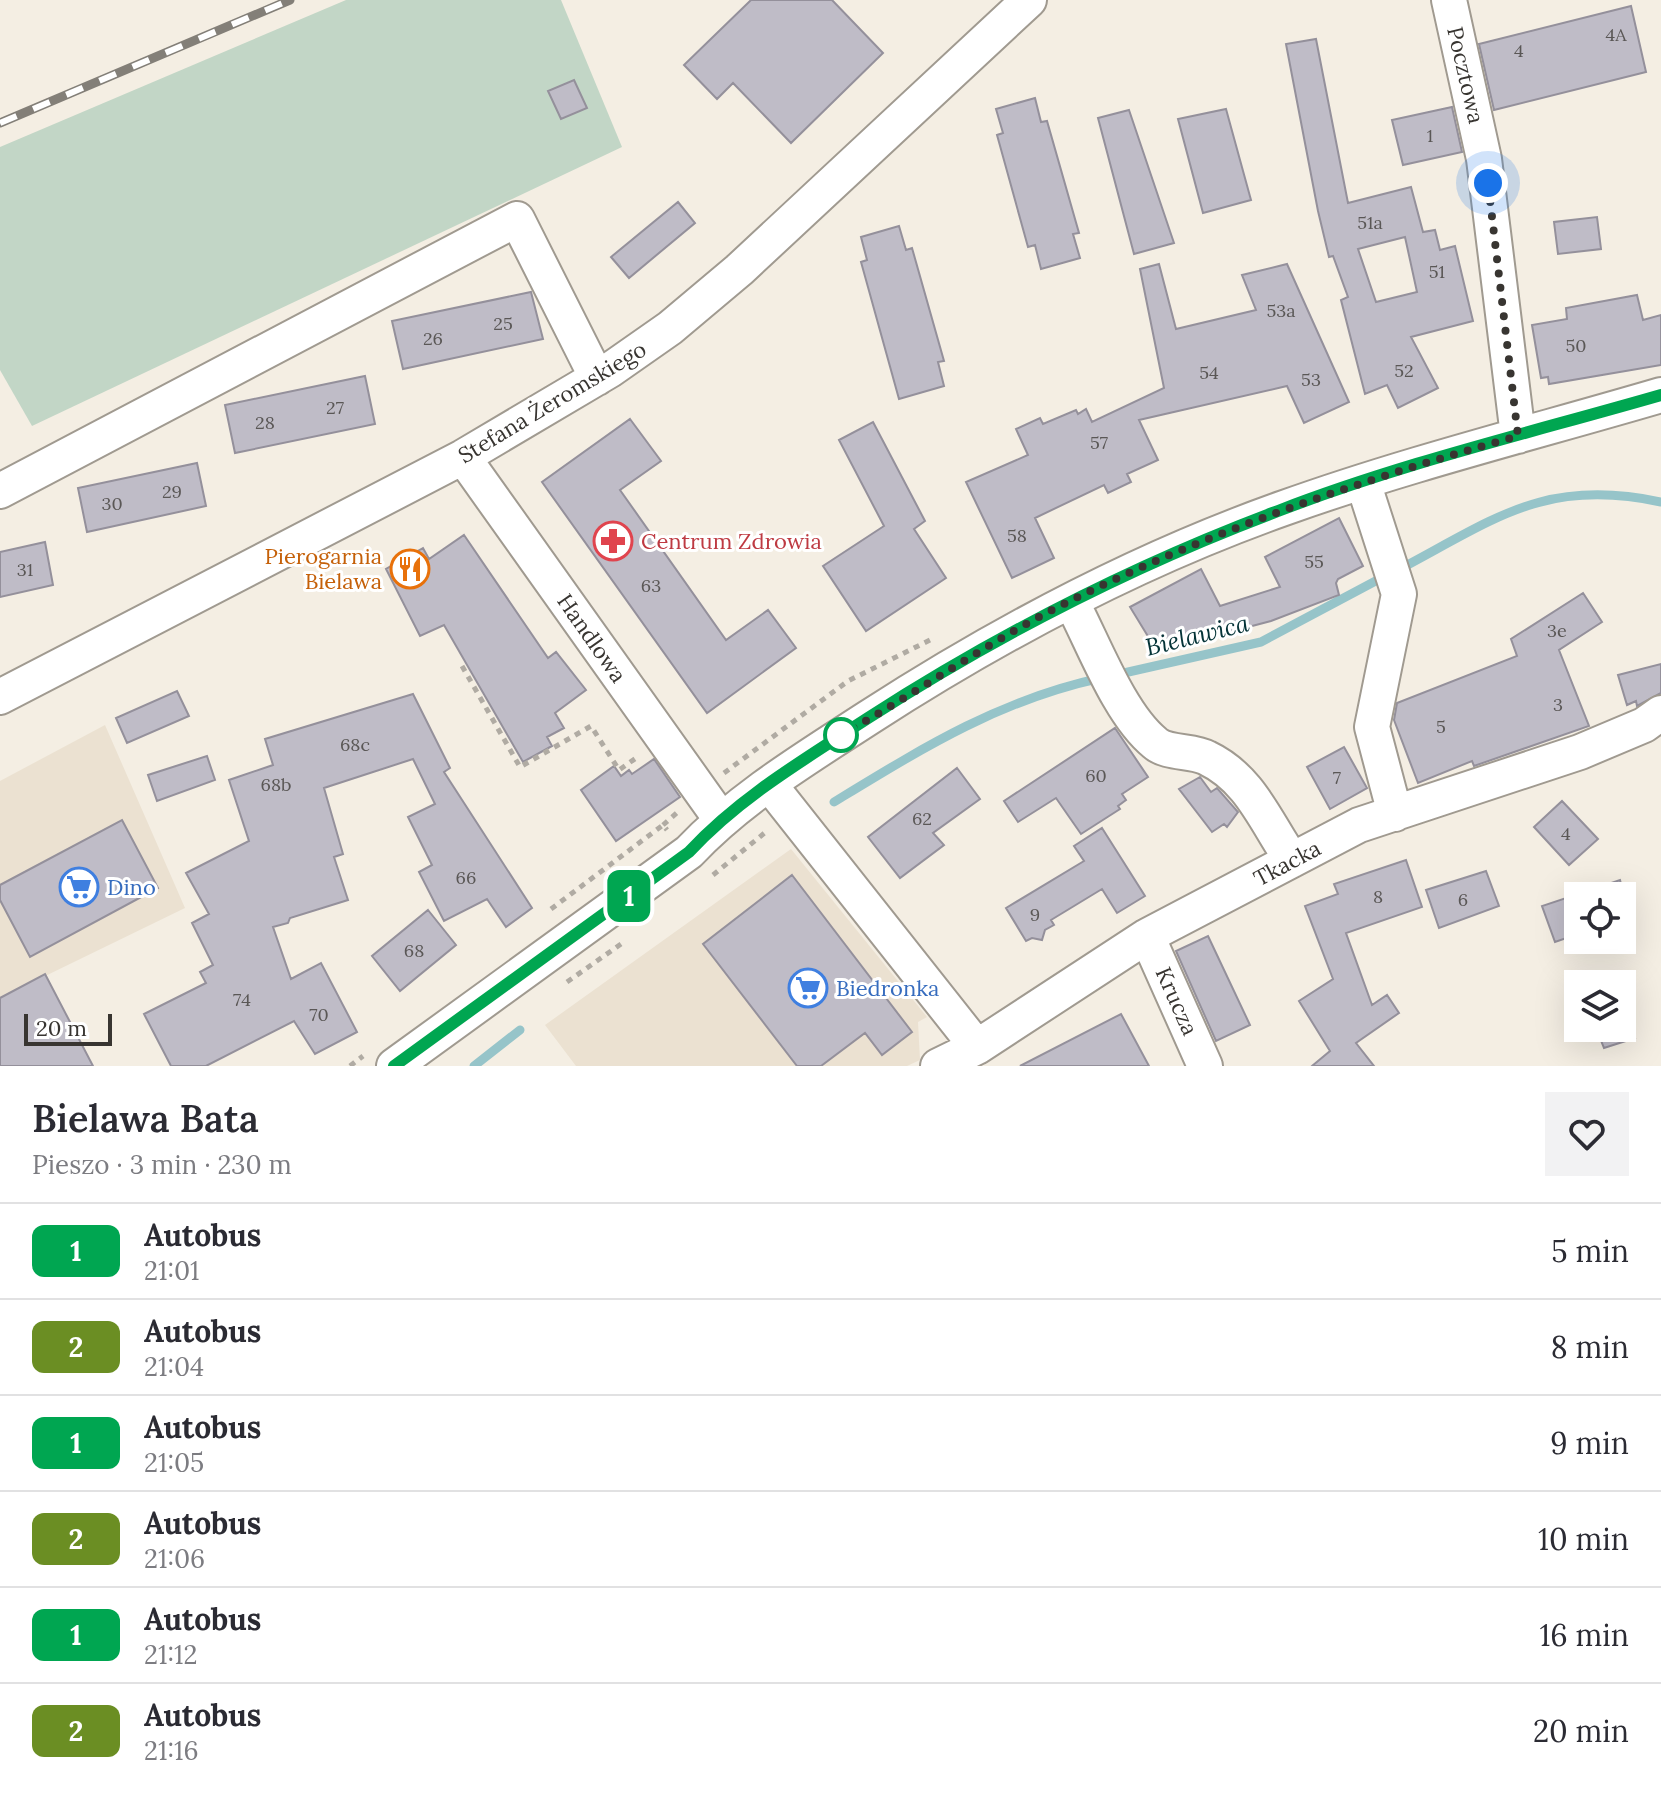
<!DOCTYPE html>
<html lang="pl">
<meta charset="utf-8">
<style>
:root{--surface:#fff;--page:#f2f2f3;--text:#2b2b33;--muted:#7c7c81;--line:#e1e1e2}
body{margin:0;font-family:Lora,serif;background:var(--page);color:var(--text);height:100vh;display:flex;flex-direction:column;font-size:30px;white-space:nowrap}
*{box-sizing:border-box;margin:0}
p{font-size:26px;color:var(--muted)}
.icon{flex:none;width:44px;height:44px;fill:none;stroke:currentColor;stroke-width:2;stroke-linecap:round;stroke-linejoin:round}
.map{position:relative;height:1066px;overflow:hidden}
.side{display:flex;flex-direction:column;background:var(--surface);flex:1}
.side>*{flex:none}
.badge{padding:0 16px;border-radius:12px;font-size:28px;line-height:52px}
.controls{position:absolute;left:1564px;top:882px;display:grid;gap:16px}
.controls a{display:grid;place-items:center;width:72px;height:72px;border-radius:0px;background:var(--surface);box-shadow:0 8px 32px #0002;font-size:40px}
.scale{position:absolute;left:24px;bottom:20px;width:88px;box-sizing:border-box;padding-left:8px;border:4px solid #383531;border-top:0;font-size:22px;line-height:28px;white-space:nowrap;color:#383531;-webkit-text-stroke:6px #fff;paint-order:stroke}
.you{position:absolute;width:40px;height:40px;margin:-20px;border:6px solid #fff;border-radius:50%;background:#1a73e8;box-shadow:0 0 0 12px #1a73e833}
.map>.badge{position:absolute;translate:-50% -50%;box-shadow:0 0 0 4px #fff}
.round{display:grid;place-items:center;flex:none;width:84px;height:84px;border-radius:0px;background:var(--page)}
.overview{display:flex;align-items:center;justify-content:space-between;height:136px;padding:0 32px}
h1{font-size:38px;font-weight:600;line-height:60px}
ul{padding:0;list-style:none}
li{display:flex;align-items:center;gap:24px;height:96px;padding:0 32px;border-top:2px solid var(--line)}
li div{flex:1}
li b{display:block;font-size:30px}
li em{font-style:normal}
li .badge{min-width:88px;font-weight:700;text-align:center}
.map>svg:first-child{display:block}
</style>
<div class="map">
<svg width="1661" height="1066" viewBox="0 0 1661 1066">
<rect width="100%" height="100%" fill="#f4eee3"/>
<path fill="#ebe1d1" d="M105 725 185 908 0 998V781Z
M791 849 927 1017 918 1022 920 1060 907 1066H576L545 1025Z"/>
<path fill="#c2d6c6" d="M346 0H561L622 147 32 426 0 370V147Z"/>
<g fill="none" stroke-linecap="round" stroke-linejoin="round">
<path stroke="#96c4c9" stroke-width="9" d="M1398 570C1495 519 1545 477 1661 502
M1115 675 1261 642 1385 576
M834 802C921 749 999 700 1101 678
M474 1066 520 1030"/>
</g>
<path fill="#bfbcc7" stroke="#94909b" stroke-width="2" fill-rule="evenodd" d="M751 0H832L883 53 791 143 733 83 717 99 684 65Z
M1631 6 1646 72 1494 110 1479 44Z
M1316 39 1348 203 1411 187 1423 232 1435 230 1440 250 1455 246 1473 321 1411 337 1438 388 1398 408 1387 385 1365 394 1341 300 1348 297 1333 256 1329 257 1318 211 1286 44ZM1405 237 1417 292 1376 302 1358 249Z
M574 80 587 108 561 119 548 91Z
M1035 98 1041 122 1047 121 1079 233 1073 234 1080 258 1041 269 1035 245 1028 247 997 135 1003 133 996 109Z
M1452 107 1462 152 1403 165 1392 120Z
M1226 109 1251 200 1203 213 1178 119Z
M1129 110 1174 243 1134 254 1098 118Z
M678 202 695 223 629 278 611 257Z
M1597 217 1601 249 1558 254 1554 222Z
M899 226 906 250 912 248 944 361 938 362 944 386 899 399 861 262 867 260 861 237Z
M1159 264 1176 329 1256 310 1242 275 1287 264 1349 402 1304 423 1287 386 1139 420 1158 460 1127 474 1131 482 1108 493 1104 485 1035 518 1054 558 1012 578 966 482 1028 455 1016 429 1040 418 1043 424 1076 410 1078 414 1086 409 1092 422 1164 388 1140 269Z
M531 292 543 339 403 369 392 321Z
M1637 295 1643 320 1661 315V365L1549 384 1548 377 1541 378 1532 325 1567 319 1566 308Z
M365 376 375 424 235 453 225 405Z
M630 419 661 461 620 490 726 640 768 610 796 648 707 713 542 482Z
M873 422 925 521 914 529 946 578 866 631 823 566 884 526 839 440Z
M197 463 206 506 87 532 78 488Z
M1339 518 1363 566 1338 579 1336 583 1339 595 1271 621 1157 651 1130 607 1201 569 1220 606 1280 587 1265 557Z
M464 535 548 658 556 652 586 690 555 713 564 728 547 737 552 746 523 762 444 625 420 636 386 569 423 548 429 559Z
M45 542 53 585 0 597V552Z
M1583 593 1602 622 1559 650 1589 726 1474 766 1472 761 1418 783 1394 720 1397 703 1517 656 1511 639Z
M1661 664V693L1637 706 1636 701 1627 705 1618 675Z
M177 691 189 716 127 743 116 718Z
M413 694 450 768 444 772 532 908 506 927 487 899 444 921 419 872 432 865 408 817 435 804 413 759 324 788 343 854 334 857 348 900 290 918 288 923 273 927 291 979 321 963 357 1032 315 1054 294 1021 206 1066H171L144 1014 206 983 200 972 213 965 192 923 209 914 186 873 249 841 229 780 273 765 265 739Z
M1115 728 1148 777 1122 794 1126 800 1118 806 1120 809 1081 834 1056 798 1018 822 1004 801Z
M1344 747 1367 788 1330 809 1307 767Z
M207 756 215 780 157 801 148 775Z
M654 759 680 797 616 841 581 790 614 766 621 776 629 770 632 774Z
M957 768 980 799 933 833 944 845 900 878 868 837Z
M1200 777 1211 792 1217 788 1238 812 1227 827 1224 824 1212 832 1179 789Z
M1562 801 1598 839 1569 865 1534 827Z
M122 820 158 888 30 957 0 900V885Z
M1102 828 1145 896 1117 913 1102 889 1051 920 1054 925 1045 930 1042 940 1032 938 1026 941 1006 908 1084 861 1074 846Z
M1406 860 1422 907 1346 933 1372 1005 1387 995 1399 1013 1356 1043 1374 1066H1312L1330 1051 1299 1001 1333 979 1305 906 1338 894 1334 884Z
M1486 871 1499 906 1439 928 1426 890Z
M792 875 912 1032 882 1055 865 1033 821 1066H797L703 944Z
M1620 880 1629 916 1622 918V896H1578V934L1555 942 1542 906Z
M428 910 456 945 400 991 372 956Z
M1208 936 1250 1025 1216 1041 1176 951Z
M45 974 93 1066H0V998Z
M1622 1001 1635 1038 1604 1048 1596 1028H1622Z
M1121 1014 1149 1066H1020Z"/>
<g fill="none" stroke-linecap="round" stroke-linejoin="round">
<g stroke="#a09a90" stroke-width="38">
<path id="minor" d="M1449 0 1484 159 1518 436
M463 457 720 818
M1363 482 1399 594 1372 727 1395 814
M0 491 517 219 597 378
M1071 601C1093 642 1119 714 1155 743 1167 754 1193 750 1207 758 1251 779 1266 823 1292 860
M0 697 463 457 610 370 670 328 739 270 1029 0
M769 784 977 1047
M1147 936 1205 1066
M394 1066 689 852C740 798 805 759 868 718 998 634 1137 560 1284 508 1407 464 1535 432 1661 395
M938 1066 977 1047 1147 936 1359 825 1580 752 1644 725 1661 713"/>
</g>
<path stroke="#b0aba3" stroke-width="5" stroke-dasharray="6 6" stroke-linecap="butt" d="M462 666 520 767 591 726 619 770 639 756
M724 773 848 681 930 640
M663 825 680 810
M713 875 767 831
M551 909 663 825 667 830
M567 982 621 944
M350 1066 363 1056"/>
<use href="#minor" stroke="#fff" stroke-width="34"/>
<g stroke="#837f78" stroke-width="9">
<path id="rail" d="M0 123 290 0"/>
</g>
<use href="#rail" stroke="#fff" stroke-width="6" stroke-dasharray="18" stroke-linecap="butt"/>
</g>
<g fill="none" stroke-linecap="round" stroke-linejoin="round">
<g stroke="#fff" stroke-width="18">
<path id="line" d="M394 1066 689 852C740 797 805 759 868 718 997 635 1134 565 1278 511 1402 463 1533 432 1661 395"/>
</g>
<use href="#line" stroke="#00a651" stroke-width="12"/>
<path stroke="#383531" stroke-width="8" stroke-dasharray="0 14.4" d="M841 735C913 695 981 647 1054 609 1203 533 1358 481 1518 436L1488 183"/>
</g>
<defs>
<g id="pharmacy-ring" transform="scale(2)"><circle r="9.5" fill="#fff" stroke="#e0444e" stroke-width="1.5"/><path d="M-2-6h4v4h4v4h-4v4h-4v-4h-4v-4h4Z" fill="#e0444e"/></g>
<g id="restaurant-ring" transform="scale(2)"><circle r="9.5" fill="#fff" stroke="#e8710a" stroke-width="1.5"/><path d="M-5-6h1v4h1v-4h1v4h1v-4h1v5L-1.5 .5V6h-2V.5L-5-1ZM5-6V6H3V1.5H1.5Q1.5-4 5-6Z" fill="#e8710a"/></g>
<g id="supermarket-ring" transform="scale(2)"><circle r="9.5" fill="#fff" stroke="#3f7fe0" stroke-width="1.5"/><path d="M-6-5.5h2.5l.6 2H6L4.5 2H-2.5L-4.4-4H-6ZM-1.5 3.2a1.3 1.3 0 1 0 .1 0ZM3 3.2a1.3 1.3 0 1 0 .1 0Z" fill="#3f7fe0"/></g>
</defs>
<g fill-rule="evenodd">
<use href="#pharmacy-ring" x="613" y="541"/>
<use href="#restaurant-ring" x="410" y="569"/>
<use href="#supermarket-ring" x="79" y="887"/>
<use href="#supermarket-ring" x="808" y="988"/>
</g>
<circle fill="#fff" stroke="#00a651" stroke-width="4" cx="841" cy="735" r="16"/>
<g text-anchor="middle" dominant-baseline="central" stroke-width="6" stroke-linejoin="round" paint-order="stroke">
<g font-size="18" fill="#5a5756">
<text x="1616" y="34">4A</text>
<text x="1519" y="50">4</text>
<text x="1430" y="135">1</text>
<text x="1370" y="222">51a</text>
<text x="1437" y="271">51</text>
<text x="1281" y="310">53a</text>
<text x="503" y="323">25</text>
<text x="433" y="338">26</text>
<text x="1576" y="345">50</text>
<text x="1404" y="370">52</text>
<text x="1209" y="372">54</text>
<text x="1311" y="379">53</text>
<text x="335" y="407">27</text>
<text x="265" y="422">28</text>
<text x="1099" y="442">57</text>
<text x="172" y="491">29</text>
<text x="112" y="503">30</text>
<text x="1017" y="535">58</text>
<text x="1314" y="561">55</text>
<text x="25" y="569">31</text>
<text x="651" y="585">63</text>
<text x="1557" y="630">3e</text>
<text x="1558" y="704">3</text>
<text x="1441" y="726">5</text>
<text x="355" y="744">68c</text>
<text x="1096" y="775">60</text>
<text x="1337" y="777">7</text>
<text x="276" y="784">68b</text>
<text x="922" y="818">62</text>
<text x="1566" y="833">4</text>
<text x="466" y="877">66</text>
<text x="1378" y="896">8</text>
<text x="1463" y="899">6</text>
<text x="1035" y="914">9</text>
<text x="414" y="950">68</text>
<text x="242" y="999">74</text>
<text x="319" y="1014">70</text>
</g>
<g font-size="22" fill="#383531" stroke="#fff">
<text transform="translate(1466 75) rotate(77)">Pocztowa</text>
<text transform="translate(552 402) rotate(-31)">Stefana Żeromskiego</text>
<text transform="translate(592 638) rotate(55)">Handlowa</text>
<text transform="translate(1287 863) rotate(-28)">Tkacka</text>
<text transform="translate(1177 1001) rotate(66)">Krucza</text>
</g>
<g font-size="22" fill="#be3a42" stroke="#fff" text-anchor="start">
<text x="641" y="541">Centrum Zdrowia</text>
</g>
<g font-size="22" fill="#c56008" stroke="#fff" text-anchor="end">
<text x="382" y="556">Pierogarnia<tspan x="382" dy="25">Bielawa</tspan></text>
</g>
<g font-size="22" fill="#366cbe" stroke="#fff" text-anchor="start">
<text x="107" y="887">Dino</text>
<text x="836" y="988">Biedronka</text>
</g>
<g font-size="24" font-style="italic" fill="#043337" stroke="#fff">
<text transform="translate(1197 635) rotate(-14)">Bielawica</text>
</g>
</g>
</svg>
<div class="controls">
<a><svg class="icon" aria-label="locate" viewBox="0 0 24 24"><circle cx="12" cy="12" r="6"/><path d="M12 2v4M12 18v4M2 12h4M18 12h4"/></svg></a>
<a><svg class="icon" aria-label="layers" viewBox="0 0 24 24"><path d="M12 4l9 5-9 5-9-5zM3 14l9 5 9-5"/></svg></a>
</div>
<div class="scale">20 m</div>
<div class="you" style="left:1488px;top:183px"></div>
<b class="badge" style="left:629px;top:896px;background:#00a651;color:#fff">1</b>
</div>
<section class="side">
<div class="overview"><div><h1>Bielawa Bata</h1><p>Pieszo · 3 min · 230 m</p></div><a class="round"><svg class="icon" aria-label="heart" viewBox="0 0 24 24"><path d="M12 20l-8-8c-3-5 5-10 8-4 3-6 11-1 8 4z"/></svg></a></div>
<ul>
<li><span class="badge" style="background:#00a651;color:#fff">1</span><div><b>Autobus</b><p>21:01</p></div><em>5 min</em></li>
<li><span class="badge" style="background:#6b8e23;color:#fff">2</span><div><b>Autobus</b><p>21:04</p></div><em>8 min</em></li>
<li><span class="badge" style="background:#00a651;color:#fff">1</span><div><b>Autobus</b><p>21:05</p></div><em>9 min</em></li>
<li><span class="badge" style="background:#6b8e23;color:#fff">2</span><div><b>Autobus</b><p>21:06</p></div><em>10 min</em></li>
<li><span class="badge" style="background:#00a651;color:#fff">1</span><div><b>Autobus</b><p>21:12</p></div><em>16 min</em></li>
<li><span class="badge" style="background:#6b8e23;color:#fff">2</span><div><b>Autobus</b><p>21:16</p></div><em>20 min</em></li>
</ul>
</section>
